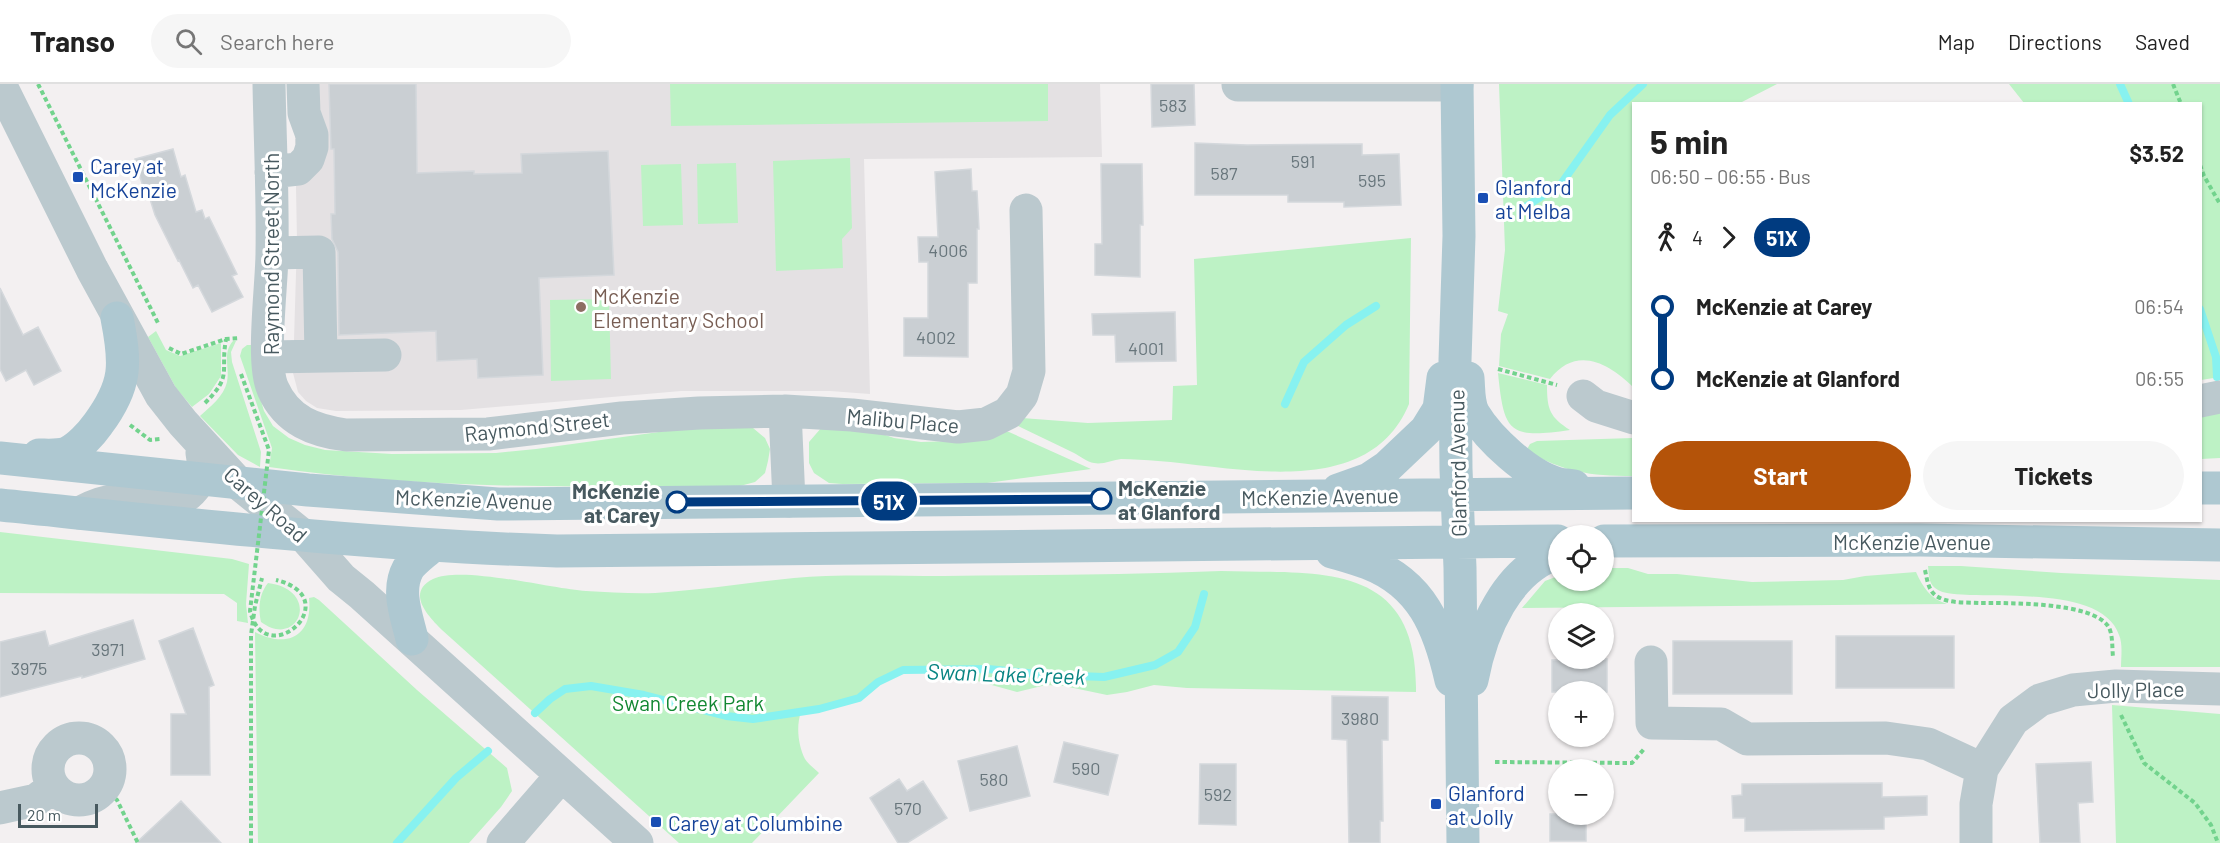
<!DOCTYPE html>
<meta charset="utf-8">
<style>
:root{--surface:#fff;--page:#f6f6f6;--text:#222;--muted:#767676;--line:#e0e0e0;--accent:#b45309}
body{margin:0;font-family:Barlow,sans-serif;background:var(--page);color:var(--text);height:100vh;display:flex;flex-direction:column;font-size:22px;white-space:nowrap}
*{box-sizing:border-box;margin:0}
p{font-size:20px;color:var(--muted)}
.icon{flex:none;width:33px;height:33px;fill:none;stroke:currentColor;stroke-width:2;stroke-linecap:round;stroke-linejoin:round}
.map{position:relative;flex:1;overflow:hidden}
.sheet{position:absolute;left:1632px;top:18px;width:570px;height:420px;display:flex;flex-direction:column;background:var(--surface);border-radius:0px;box-shadow:0 2px 4px #0004}
.sheet>*{flex:none}
.badge{padding:0 12px;border-radius:20px;font-size:21px;line-height:39px}
.tools{position:absolute;left:1548px;top:441px;display:grid;gap:12px}
.tools a{display:grid;place-items:center;width:66px;height:66px;border-radius:50%;background:var(--surface);box-shadow:0 2px 4px #0004;font-size:30px}
.scale{position:absolute;left:18px;bottom:15px;width:80px;box-sizing:border-box;padding-left:6px;border:3px solid #47595f;border-top:0;font-size:16px;line-height:21px;white-space:nowrap;color:#47595f;-webkit-text-stroke:4px #fff;paint-order:stroke}
.map>.badge{position:absolute;translate:-50% -50%;box-shadow:0 0 0 3px #fff}
.legs{display:flex;align-items:center;gap:9px;height:66px;padding:0 18px;font-size:20px}
.legs p{margin-inline-start:auto}
.head{display:flex;align-items:center;justify-content:space-between;height:102px;padding:0 18px}
h1{font-size:33px;font-weight:700;line-height:45px}
.cta{display:flex;gap:12px;margin-top:auto;padding:12px 18px}
.cta a{flex:1;height:69px;border-radius:36px;background:var(--accent);color:#fff;font-size:24px;font-weight:700;line-height:69px;text-align:center}
.cta a+a{background:var(--page);color:var(--text)}
ul{padding:0 18px;list-style:none}
li{display:flex;align-items:center;gap:21px;height:72px;font-size:22px}
li i{display:grid;place-items:center;width:9px;height:100%;margin:0 8px;background:currentColor}
li i::after{content:'';width:15px;height:15px;margin:-8px;border:4px solid;border-radius:50%;background:var(--surface)}
li p{margin-inline-start:auto}
li:first-child i{background:linear-gradient(#0000 50%,currentColor 0)}
li:last-child i{background:linear-gradient(currentColor 50%,#0000 0)}
header{display:flex;align-items:center;gap:36px;box-sizing:border-box;height:84px;padding:0 30px;background:var(--surface);border-bottom:2px solid var(--line)}
header strong{font-size:28px}
nav{display:flex;gap:33px;margin-inline-start:auto;font-size:21px}
.search{width:420px;height:54px;background:var(--page);display:flex;align-items:center;gap:15px;box-sizing:border-box;padding:0 21px;border-radius:33px;color:var(--muted);font-size:22px}
.map>svg:first-child{display:block}
</style>
<header>
<strong>Transo</strong>
<div class="search"><svg class="icon" aria-label="search" viewBox="0 0 24 24"><circle cx="10" cy="10" r="6"/><path d="M15 15l6 6"/></svg>Search here</div>
<nav><a>Map</a><a>Directions</a><a>Saved</a></nav>
</header>
<div class="map">
<svg width="2220" height="759" viewBox="0 0 2220 759">
<rect width="100%" height="100%" fill="#f3f0f1"/>
<path fill="#e4e1e3" d="M294 0H1100L1102 73 864 75 870 310 830 307H681L461 326 336 327 317 324 306 317 298 308 293 289 297 156Z"/>
<path fill="#bdf2c5" d="M670 0H1048V37L671 42Z
M1499 0H1777L1740 19 1634 20 1633 303C1609 279 1576 261 1550 295L1499 282 1501 250 1508 230 1498 227 1505 166Z
M2009 0H2220V293L2201 296 2200 20 2024 19Z
M850 74 852 144 842 155 843 184 776 187 773 77Z
M736 79 738 139 698 140 697 80Z
M681 80 683 141 643 142 641 81Z
M1411 154 1409 320C1369 417 1238 383 1158 377 1146 376 1133 375 1121 375 1113 376 1102 381 1094 379 1087 378 1080 372 1074 369 1055 360 1035 350 1016 341L1022 334 1088 339 1172 336 1173 302 1197 301 1194 175Z
M609 215 611 295 551 297 550 216Z
M156 247 166 266 180 272 221 259V292L209 310 192 323 176 304 148 253Z
M233 257H236L231 268 232 278 261 368 260 383 238 371 200 332C210 323 224 312 227 298 230 284 222 269 233 257Z
M247 261H251L253 290 264 327 273 342 289 354 305 361 325 366 392 370 496 369 536 365 695 343 753 344 765 354 770 365 768 377 765 389 755 398 740 402C583 403 425 406 269 383L272 364 240 272 242 265Z
M1498 289 1547 301C1547 326 1550 333 1570 346 1509 355 1504 349 1498 289Z
M2220 328V374L2201 375 2200 331Z
M822 343 871 346 894 354 921 358 953 357 998 345 1009 348 1091 385 987 399 842 400 829 399 814 389 809 379V358Z
M1633 354V392C1589 392 1565 388 1526 367L1530 360 1537 357Z
M0 448 232 475 249 480 246 520 248 539 237 537V519L224 510 0 509Z
M1928 482H1961L2061 489 2220 496V583H2121C2121 573 2123 560 2119 551 2104 505 2008 513 1970 511 1960 510 1943 511 1935 504 1928 498 1929 490 1928 482Z
M1604 484H1628L1648 490H1677L1752 498 1843 496 1865 492 1916 488C1923 504 1931 515 1947 520L1522 524 1545 497 1558 492V496H1604Z
M1221 487C1318 490 1418 475 1416 608L1187 604 1154 601 1127 608 1107 611 1064 602 1046 601 1017 608 941 587H903L878 598 859 614 801 628C796 642 798 661 805 675 808 680 815 685 819 689L752 759H679L442 546C429 533 405 509 433 495 462 481 551 505 586 507 613 508 641 511 668 508 721 504 773 494 826 492 865 491 905 492 944 492 1036 491 1129 491 1221 487Z
M268 499C322 506 299 566 261 538 258 525 259 510 268 499Z
M314 513 319 516 417 606 507 684 512 707 501 723 469 759H258L255 548C287 565 313 552 309 514Z
M2112 621 2220 630V759H2116Z"/>
<g fill="none" stroke-linecap="round" stroke-linejoin="round">
<path stroke="#87f2f0" stroke-width="8" d="M2120 0 2129 20
M1525 123 1561 100 1610 31 1643 0
M2200 225 2216 273 2217 293
M1285 320 1304 278 1346 241 1376 222
M535 629 550 615 565 605 591 602 644 611 726 632 753 635 819 625 859 614 878 598 903 586 988 585 1048 591 1104 593 1155 581 1178 568 1195 543 1204 510
M397 759 456 694 488 667"/>
</g>
<path fill="#cacfd3" stroke="#d4d8dc" stroke-width="1.5" d="M329 0H416L417 89 474 87V90L522 89 521 70 608 67 614 191 539 194 543 291 478 294 477 275 437 277 436 247 339 251 338 168 332 155 331 130H335L334 65H331Z
M1151 0H1194L1195 41 1152 43Z
M1195 59 1247 61 1362 60V71L1399 70 1401 121 1344 123V118H1288V111H1195Z
M173 65 181 93 185 91 196 128 202 126 205 135 209 133 237 190 232 192 243 213 212 228 198 201 193 204 179 176 178 177 155 131 146 102 143 103 135 75Z
M1101 80H1142L1143 141H1140V193L1095 191V160H1102Z
M971 85 972 107H977L979 145H977V199H968V273L904 272V234H928V178H919L918 153H938L935 88Z
M0 204 23 251 38 243 61 287 34 301 26 286 6 297 0 285Z
M1175 228 1176 277 1116 278 1115 251H1093L1092 230Z
M133 536 145 575 82 594V592L0 613V558L45 547 49 562Z
M193 544 214 601 209 603 210 691H171V630H186L159 557Z
M1836 552H1954V604H1836Z
M1673 557H1792V610H1673Z
M1607 575V608H1552V576Z
M1332 612 1388 613V656H1382L1383 737H1380V759H1349L1347 656 1332 655Z
M1064 658 1118 671 1108 711 1054 698Z
M1017 662 1030 712 970 727 958 677Z
M2091 678 2093 718 2078 719 2080 759H2040L2036 680Z
M1200 680H1236V741L1199 740Z
M899 695 907 707 923 697 947 734 907 759H898L870 714Z
M1882 699V713L1927 712V731L1884 733V745L1745 747V734H1733L1732 712 1742 711V700Z
M181 717 221 759H136Z
M1550 730H1586V757H1550Z"/>
<g fill="none" stroke-linecap="round" stroke-linejoin="round">
<path stroke="#72d38d" stroke-width="4" stroke-dasharray="4.5 3" stroke-linecap="butt" d="M38 0 158 239
M2173 0 2181 20
M2200 81 2204 92 2220 120
M169 264 181 270 226 255 239 254
M1498 285 1557 301
M205 319C233 291 220 289 226 255
M130 341 150 356 160 355
M1925 486C1927 495 1928 505 1935 511 1947 520 1966 518 1980 519 2009 519 2091 518 2108 542 2113 549 2112 564 2113 573
M2121 631 2144 679 2195 719 2211 741 2218 759
M1495 678 1632 679 1644 665
M104 704 117 716 138 759
M251 759V551L255 522 262 494"/>
<path stroke="#bbc9ce" stroke-width="33" d="M0 0 92 185 161 311 183 339 239 400 305 453 341 494 362 511 637 759
M269 0C270 56 273 113 272 169 272 201 261 279 273 305 287 337 315 347 346 351L488 350 622 334 699 329 785 327 852 331 958 343 986 340 1008 329 1022 311 1029 287 1026 126
M1238 1H1457
M271 88 298 85 308 75 312 63V51L304 29 303 0
M272 169 319 168 321 272
M268 273 385 271
M1583 312 1596 322 1634 334
M2200 317 2220 313
M785 327 789 417
M79 429C92 422 104 417 119 416 148 414 176 431 197 400 203 391 204 379 202 369
M1651 578 1652 639 1721 640 1747 655 1886 654 1928 660 1982 685
M48 685a31 31 0 1 1 62 0a31 31 0 1 1-62 0Z
M0 724 36 716 53 703
M503 759 561 692
M1976 759V720L1982 685 2013 636 2040 616 2073 606 2116 602 2220 605"/>
<path stroke="#aec8d1" stroke-width="33" d="M1457 0 1459 152 1455 276 1456 385 1460 484 1463 759
M1468 294C1469 306 1468 320 1474 330 1489 355 1528 391 1556 399 1561 401 1568 401 1574 402
M39 371C47 371 59 372 67 369 78 364 91 350 98 340 127 301 126 280 117 234
M0 374 308 406 498 420 1634 409
M2200 404H2220
M1338 406 1369 395 1387 383 1426 346 1439 325 1443 294
M0 421C186 440 370 461 557 467L1558 457
M1604 457 1920 456 2220 461
M1332 468C1344 471 1356 475 1368 479 1422 500 1439 543 1451 596
M412 555C407 533 396 507 408 485 413 477 425 469 432 462
M1472 596C1481 547 1507 485 1558 469"/>
<path stroke="#72d38d" stroke-width="4" stroke-dasharray="4.5 3" stroke-linecap="butt" d="M241 290 269 366 250 527C266 590 349 514 276 496"/>
</g>
<g fill="none" stroke-linecap="round" stroke-linejoin="round">
<g stroke="#fff" stroke-width="14">
<path id="line-1" d="M677 418 1101 415"/>
</g>
<use href="#line-1" stroke="#003b80" stroke-width="9"/>
</g>
<g fill="#1a4fb4" stroke="#fff" stroke-width="2">
<rect x="72" y="87" width="12" height="12" rx="3"/>
<rect x="1477" y="108" width="12" height="12" rx="3"/>
<rect x="1430" y="714" width="12" height="12" rx="3"/>
<rect x="650" y="732" width="12" height="12" rx="3"/>
</g>
<circle fill="#8d6e63" stroke="#fff" stroke-width="2" cx="581" cy="223" r="6"/>
<g fill="#fff" stroke="#003b80" stroke-width="3">
<circle cx="1101" cy="415" r="10"/>
<circle cx="677" cy="418" r="10"/>
</g>
<g text-anchor="middle" dominant-baseline="central" stroke-width="6" stroke-linejoin="round" paint-order="stroke">
<g font-size="18" fill="#68767c">
<text x="1173" y="21">583</text>
<text x="1303" y="77">591</text>
<text x="1224" y="89">587</text>
<text x="1372" y="96">595</text>
<text x="948" y="166">4006</text>
<text x="936" y="253">4002</text>
<text x="1146" y="264">4001</text>
<text x="108" y="565">3971</text>
<text x="29" y="584">3975</text>
<text x="1360" y="634">3980</text>
<text x="1086" y="684">590</text>
<text x="994" y="695">580</text>
<text x="1218" y="710">592</text>
<text x="908" y="724">570</text>
</g>
<g font-size="21" fill="#164399" stroke="#fff" text-anchor="start">
<text x="90" y="81">Carey at<tspan x="90" dy="24">McKenzie</tspan></text>
<text x="1495" y="102">Glanford<tspan x="1495" dy="24">at Melba</tspan></text>
<text x="1448" y="708">Glanford<tspan x="1448" dy="24">at Jolly</tspan></text>
<text x="668" y="738">Carey at Columbine</text>
</g>
<g font-size="21" fill="#47595f" stroke="#fff">
<text transform="translate(270 170) rotate(-90)">Raymond Street North</text>
<text transform="translate(903 336) rotate(5)">Malibu Place</text>
<text transform="translate(537 342) rotate(-6)">Raymond Street</text>
<text transform="translate(1457 379) rotate(-91)">Glanford Avenue</text>
<text transform="translate(1320 412) rotate(-1)">McKenzie Avenue</text>
<text transform="translate(474 415) rotate(2)">McKenzie Avenue</text>
<text transform="translate(266 420) rotate(41)">Carey Road</text>
<text x="1912" y="457">McKenzie Avenue</text>
<text transform="translate(2136 605) rotate(-1)">Jolly Place</text>
</g>
<g font-size="21" fill="#785e54" stroke="#fff" text-anchor="start">
<text x="593" y="211">McKenzie<tspan x="593" dy="24">Elementary School</tspan></text>
</g>
<g font-size="21" font-weight="bold" fill="#47595f" stroke="#fff" text-anchor="start">
<text x="1118" y="403">McKenzie<tspan x="1118" dy="24">at Glanford</tspan></text>
<text x="660" y="406" text-anchor="end">McKenzie<tspan x="660" dy="24">at Carey</tspan></text>
</g>
<g font-size="21" fill="#118731" stroke="#fff">
<text x="688" y="618">Swan Creek Park</text>
</g>
<g font-size="22" font-style="italic" fill="#078482" stroke="#fff">
<text transform="translate(1006 589) rotate(2)">Swan Lake Creek</text>
</g>
</g>
</svg>
<div class="tools">
<a><svg class="icon" aria-label="locate" viewBox="0 0 24 24"><circle cx="12" cy="12" r="6"/><path d="M12 2v4M12 18v4M2 12h4M18 12h4"/></svg></a>
<a><svg class="icon" aria-label="layers" viewBox="0 0 24 24"><path d="M12 4l9 5-9 5-9-5zM3 14l9 5 9-5"/></svg></a>
<a>+</a>
<a>−</a>
</div>
<div class="scale">20 m</div>
<b class="badge" style="left:889px;top:417px;background:#003b80;color:#fff">51X</b>
<section class="sheet">
<div class="head"><div><h1>5 min</h1><p>06:50 – 06:55 · Bus</p></div><b>$3.52</b></div>
<div class="legs"><svg class="icon" aria-label="walk" viewBox="0 0 24 24"><circle cx="13" cy="4" r="2"/><path d="M13 8l-2 6 4 7M11 14l-3 7M7 12l3-4h3l4 4"/></svg>4<svg class="icon" aria-label="forward" viewBox="0 0 24 24"><path d="M9 5l7 7-7 7"/></svg><b class="badge" style="background:#003b80;color:#fff">51X</b></div>
<ul>
<li><i style="color:#003b80"></i><b>McKenzie at Carey</b><p>06:54</p></li>
<li><i style="color:#003b80"></i><b>McKenzie at Glanford</b><p>06:55</p></li>
</ul>
<div class="cta"><a>Start</a><a>Tickets</a></div>
</section>
</div>
